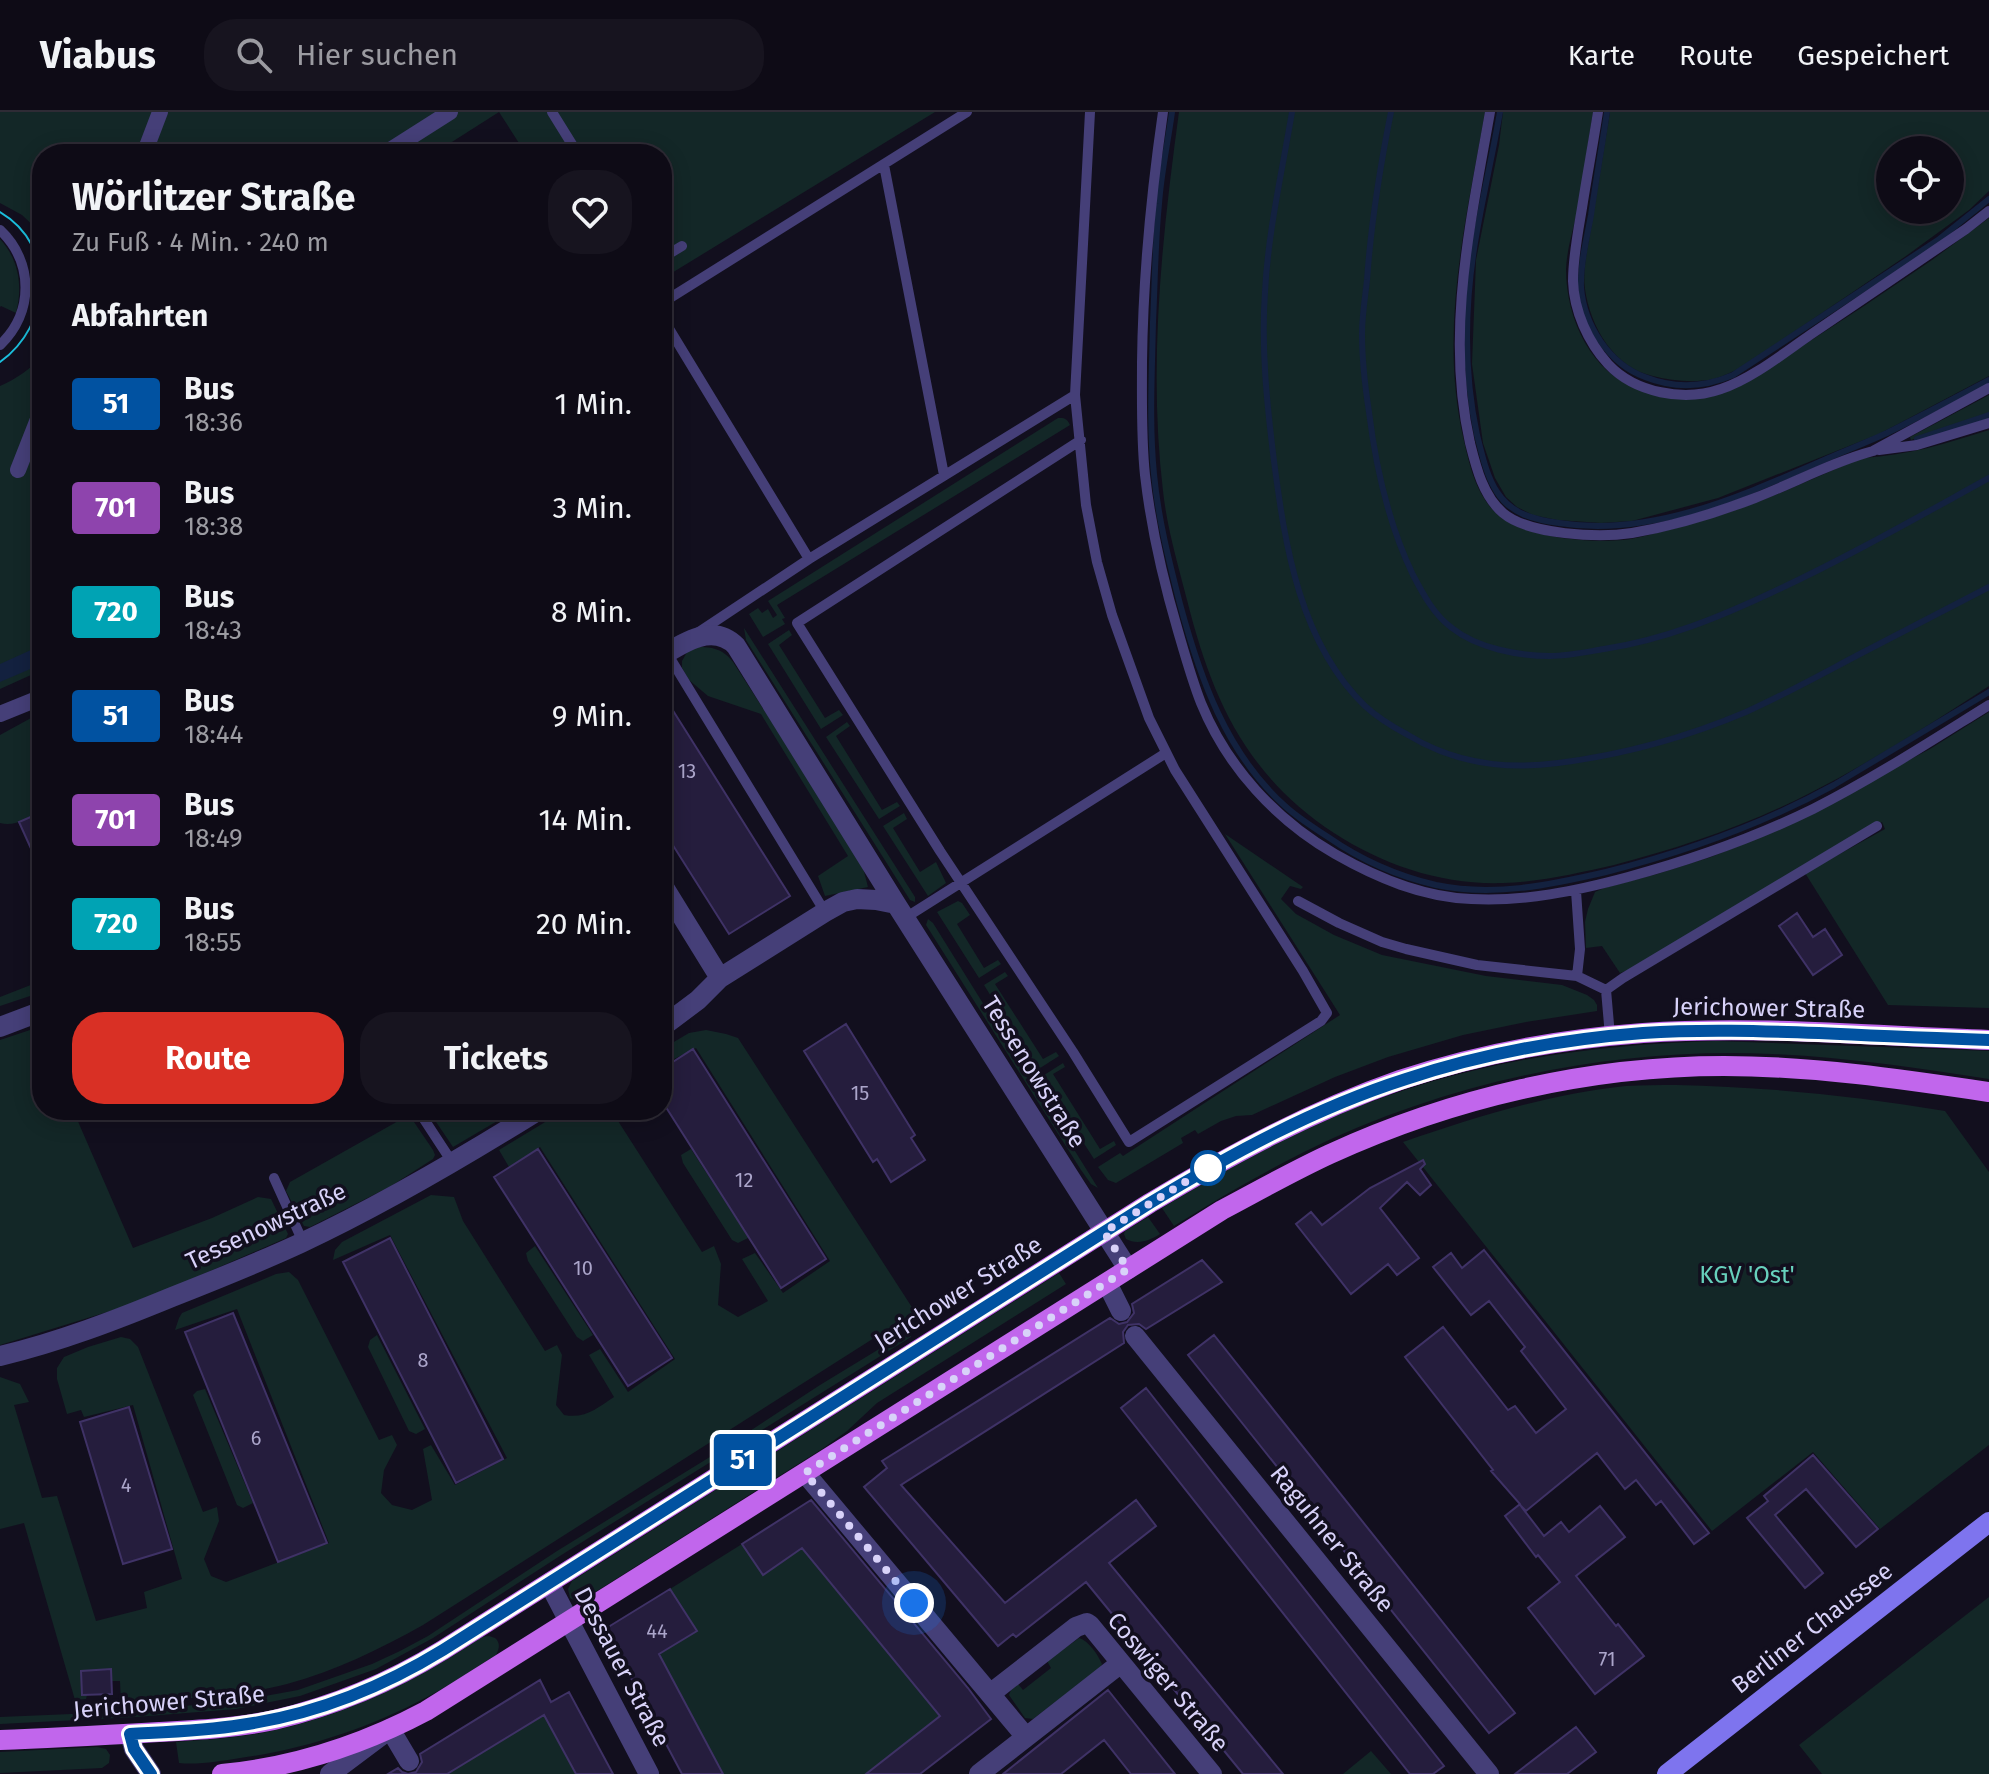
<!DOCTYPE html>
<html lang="de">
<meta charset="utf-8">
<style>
:root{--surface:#0e0b16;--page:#17141f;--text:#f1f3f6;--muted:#9b9ba1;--line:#2e2b35;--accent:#d93025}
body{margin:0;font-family:"Fira Sans",sans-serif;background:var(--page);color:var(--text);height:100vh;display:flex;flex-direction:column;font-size:30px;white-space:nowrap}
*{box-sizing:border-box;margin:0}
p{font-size:26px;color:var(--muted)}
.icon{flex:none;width:44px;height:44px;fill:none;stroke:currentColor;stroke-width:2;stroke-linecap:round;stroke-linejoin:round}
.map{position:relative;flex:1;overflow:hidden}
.sheet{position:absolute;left:32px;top:32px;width:640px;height:976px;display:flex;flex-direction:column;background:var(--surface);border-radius:32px;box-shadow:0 4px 20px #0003,0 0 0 2px var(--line)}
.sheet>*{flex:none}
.badge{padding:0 16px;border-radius:6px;font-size:28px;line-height:52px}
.fabs{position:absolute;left:1876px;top:24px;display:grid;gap:16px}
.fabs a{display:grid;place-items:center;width:88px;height:88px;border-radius:50%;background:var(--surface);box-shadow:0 4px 20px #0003,0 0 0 2px var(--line);font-size:40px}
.you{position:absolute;width:40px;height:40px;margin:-20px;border:6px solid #fff;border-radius:50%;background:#1a73e8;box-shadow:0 0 0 12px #1a73e833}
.map>.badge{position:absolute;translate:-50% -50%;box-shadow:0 0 0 4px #fff}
h2{padding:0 40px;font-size:30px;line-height:72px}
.round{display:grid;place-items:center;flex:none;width:84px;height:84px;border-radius:32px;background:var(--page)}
.summary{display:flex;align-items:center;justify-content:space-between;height:136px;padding:0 40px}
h1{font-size:38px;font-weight:700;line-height:60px}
.cta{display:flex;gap:16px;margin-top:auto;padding:16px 40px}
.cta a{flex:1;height:92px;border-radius:32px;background:var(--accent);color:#fff;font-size:32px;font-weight:700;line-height:92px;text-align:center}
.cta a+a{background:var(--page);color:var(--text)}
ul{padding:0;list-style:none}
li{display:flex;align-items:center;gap:24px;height:104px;padding:0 40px}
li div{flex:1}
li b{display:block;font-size:30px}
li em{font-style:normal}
li .badge{min-width:88px;font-weight:700;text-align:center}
header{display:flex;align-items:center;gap:48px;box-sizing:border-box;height:112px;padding:0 40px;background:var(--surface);border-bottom:2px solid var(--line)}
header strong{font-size:38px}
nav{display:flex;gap:44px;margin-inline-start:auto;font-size:28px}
.search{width:560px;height:72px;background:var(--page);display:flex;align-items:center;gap:20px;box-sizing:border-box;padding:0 28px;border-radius:32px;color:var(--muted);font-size:30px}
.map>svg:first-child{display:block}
</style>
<header>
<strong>Viabus</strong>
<div class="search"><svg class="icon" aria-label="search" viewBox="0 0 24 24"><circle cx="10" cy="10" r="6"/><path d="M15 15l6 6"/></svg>Hier suchen</div>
<nav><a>Karte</a><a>Route</a><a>Gespeichert</a></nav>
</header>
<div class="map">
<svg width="1989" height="1662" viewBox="0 0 1989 1662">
<rect width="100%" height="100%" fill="#120f1e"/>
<path fill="#132727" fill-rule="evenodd" d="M0 0H935L662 167V42H526L499 0 433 42H42V122L22 103 0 91Z
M1179 0H1485C1466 110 1438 218 1464 329 1470 355 1476 381 1495 400 1520 426 1589 431 1623 428 1636 427 1651 422 1664 419 1705 409 1745 396 1785 379 1811 368 1836 356 1863 346 1909 343 1945 332 1989 318V574C1931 612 1871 650 1810 681 1748 713 1680 736 1614 753 1578 761 1540 770 1503 771 1443 773 1385 754 1334 721 1246 663 1212 587 1187 488 1178 453 1167 416 1163 379 1148 253 1162 125 1179 0Z
M1503 0H1593C1588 30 1584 61 1579 91 1575 112 1567 135 1566 157 1566 207 1591 262 1641 278 1679 291 1706 290 1742 273L1861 196 1932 148 1989 106V264L1879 322 1718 386 1632 409 1601 411 1557 408 1533 403 1517 395 1506 385 1495 366 1483 331 1472 252 1476 148 1499 33Z
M1610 0H1989V79L1969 98 1906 144 1742 255C1733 259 1724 264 1714 267 1694 271 1673 269 1653 264 1614 256 1590 214 1585 177 1582 156 1589 131 1592 110 1598 73 1604 37 1610 0ZM1950 38V98H1890V38Z
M0 127C19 148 23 174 16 201L1 194 0 195Z
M42 244V558L0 577V274C16 267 31 257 42 244Z
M1989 283V301L1911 328 1910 325Z
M1058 306C1064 306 1067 306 1070 313L777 493 785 506 782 507 785 512 763 525 749 502 758 496 762 501 768 497 773 506 777 503 768 489Z
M744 516 915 785V790L910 788 758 547 746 528Z
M789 518 792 523 779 533 825 606 839 598 843 603 821 617 768 532Z
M697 535C713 535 723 537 733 550L861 748 868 775 825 784 818 764 848 744 761 602 708 584 689 568 682 556V549L687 540Z
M42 600V700C28 706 15 715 0 711V623Z
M1989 600V896L1888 893 1805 761 1885 717 1882 710 1748 786 1631 857 1620 861 1602 834 1586 836 1585 810 1588 797 1595 780 1604 776 1657 762 1711 745 1766 723 1930 637Z
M847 610 850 614 836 624 882 698 897 690 900 694 879 707 826 625Z
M904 701 907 707 893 716 920 760 936 750 946 771 928 784 883 714Z
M1225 722 1303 775 1301 777 1290 774 1281 787 1296 802 1334 823 1382 843 1486 864 1562 873 1587 883 1594 888 1597 893V899L1526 910 1463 923 1388 945 1335 965 1252 1003 1236 1004 1221 1009 1198 1022 1195 1018 1181 1026 1183 1031 1116 1071 1108 1068 1098 1055 1120 1041 1123 1044 1340 903Z
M958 789 962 791 970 803 957 812 984 856 998 848 1001 852 979 866 937 800Z
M928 807 933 811 1098 1076 1091 1072 1081 1058 926 813Z
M1005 860 1008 864 995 872 1043 947 1056 940 1059 944 1037 958 984 873Z
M41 869 42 880 0 894V885Z
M42 914V998H73L133 1136 212 1106 258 1085 271 1087 288 1122 286 1126 178 1173 120 1196 0 1233V928Z
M706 918 726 922 738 926 915 1200 423 1513C380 1537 335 1559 287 1572 234 1586 176 1586 121 1591L120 1569H112L111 1557 82 1559V1583H87L86 1587 75 1588 24 1411 0 1417V1265L20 1272 29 1290 14 1293 42 1386 57 1384 96 1509 147 1496 144 1480 182 1467 133 1293 84 1305 81 1298 67 1302 57 1267V1256L64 1245 88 1235 121 1225 130 1227 138 1235 203 1400 217 1395 219 1409 204 1447 211 1464 226 1470 329 1431 237 1197 175 1218 179 1206 182 1201 276 1162 289 1160 298 1168 379 1328 392 1323 397 1333 384 1358 381 1381 392 1393 412 1398 432 1388 423 1337 431 1333 455 1373 507 1346 390 1123 333 1148 335 1138 342 1130 431 1083 454 1085 463 1109 545 1239 557 1233 562 1243 556 1293 564 1303C586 1307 597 1296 614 1285L589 1243 600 1237 628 1280 675 1247 540 1035 509 1055 499 1038 565 998H611L702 1140 714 1134 721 1152 718 1193 738 1205 768 1189 742 1147 755 1141 783 1181 830 1149 696 936 662 953V937L689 921Z
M1716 929 1989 939V967C1917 956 1844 945 1772 942 1613 935 1448 969 1306 1039 1260 1062 1217 1087 1174 1114L1162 1096C1220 1061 1278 1028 1340 1002 1463 951 1584 933 1716 929Z
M1063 951 1065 955 1053 962 1100 1037 1114 1029 1116 1033 1094 1047 1041 965Z
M1676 973C1767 975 1856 984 1945 999L1989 1060V1333L1880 1417 1813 1340 1712 1419 1403 1030C1475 1005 1550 982 1626 974 1643 973 1660 973 1676 973Z
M428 998H505L499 1008 453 1035Z
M405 1007 414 1010 433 1038 435 1043 433 1047 391 1074 310 1115 304 1114 286 1079 290 1070 400 1008Z
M691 1037 748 1125V1126L738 1131 732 1128 683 1051 681 1043Z
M1148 1105 1160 1122C1149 1129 1137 1133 1126 1127L1124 1122 1125 1119Z
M535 1134 593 1223 583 1229 577 1225 528 1149 526 1141Z
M1059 1161 1066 1172 877 1291 847 1319 822 1337 581 1489H575L570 1486 568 1477 572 1469Z
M912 1217 911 1225 563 1442 433 1526 376 1557 300 1584 236 1597 136 1605 0 1612V1605L95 1601 233 1590 298 1578 372 1552 400 1539 428 1524 557 1439 718 1340 820 1273Z
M377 1223 425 1317 416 1322 409 1319 368 1235 370 1228Z
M205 1277 253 1391 243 1396 237 1393 193 1283 197 1279Z
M742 1432 763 1462 802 1436 940 1604 866 1662H723L659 1542 670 1477Z
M1989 1485V1662H1822L1799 1633Z
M489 1524 495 1526C501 1531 499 1537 496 1543 473 1557 451 1573 427 1585 369 1616 306 1637 240 1646 221 1649 198 1653 179 1651L176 1630C205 1628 234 1626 262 1621 343 1605 414 1570 482 1525Z
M1079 1526C1089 1529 1098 1543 1102 1552L1100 1556 1033 1607 1025 1606 1009 1583 1011 1578 1018 1572 1023 1578 1051 1556 1047 1549Z
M544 1603 576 1662H447Z
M97 1635 106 1637 110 1643 109 1651 102 1656 0 1661V1640Z
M1371 1639 1391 1662H1343Z"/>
<path fill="#13213f" d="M42 533V552L0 570V552Z"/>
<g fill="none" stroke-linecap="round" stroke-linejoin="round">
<path stroke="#13213f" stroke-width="6" d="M1172 0C1168 30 1161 61 1159 92 1155 131 1155 171 1153 210 1152 261 1149 312 1154 362 1158 406 1169 449 1180 492 1200 566 1226 641 1285 694 1298 706 1313 715 1328 725 1361 748 1397 764 1436 773 1494 785 1550 773 1606 760 1685 740 1763 712 1834 673L1989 580
M1292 0C1282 60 1268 120 1265 180 1261 236 1267 293 1274 349 1285 434 1300 531 1365 594 1378 606 1393 615 1408 623 1454 651 1506 658 1558 651 1622 643 1687 625 1746 600 1784 583 1820 563 1856 544 1900 521 1945 498 1989 475
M1391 0C1380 55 1371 111 1367 168 1365 186 1362 204 1362 222 1362 248 1365 274 1369 300 1376 357 1388 411 1413 463 1423 482 1434 503 1452 516 1477 536 1518 544 1550 544 1568 544 1586 540 1604 537 1664 528 1720 505 1775 479 1848 445 1918 405 1989 366
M1500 0C1493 40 1484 79 1477 119 1465 185 1463 257 1477 323 1482 342 1486 363 1497 380 1511 402 1535 408 1559 411 1648 425 1735 387 1815 352 1839 341 1863 332 1887 321 1921 304 1955 286 1989 268
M1607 0C1602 34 1596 68 1591 103 1587 126 1580 151 1581 175 1584 213 1609 252 1645 265 1675 277 1703 276 1733 263L1938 128 1989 87
M1917 327 1989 303"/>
</g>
<path fill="#251d3d" stroke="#3f3266" stroke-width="2" d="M672 597 790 784 729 822 662 716V603Z
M42 700V761L19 710Z
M1797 801 1813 825 1825 817 1842 843 1813 863 1779 814Z
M846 912 915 1023 911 1026 925 1048 891 1070 877 1047 873 1050 804 939Z
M693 937 826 1147 781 1176 662 989V957Z
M538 1037 672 1246 628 1274 494 1065Z
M1423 1048 1425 1052 1420 1057 1431 1073 1420 1083 1407 1070 1380 1096 1419 1146 1397 1163 1388 1152 1351 1182 1296 1112 1311 1100 1322 1113 1370 1076Z
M390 1126 503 1347 456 1371 343 1150Z
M1484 1138 1709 1421 1694 1432 1661 1389 1656 1393 1636 1368 1625 1377 1597 1341 1526 1399 1520 1393 1544 1424 1561 1410 1569 1420 1600 1394 1625 1425 1576 1464 1616 1514 1618 1512 1644 1544 1595 1582 1528 1496 1560 1470 1538 1443 1536 1445 1505 1404 1520 1392 1491 1359 1493 1358 1405 1245 1443 1215 1508 1298 1515 1294 1536 1321 1566 1297 1521 1239 1525 1235 1489 1189 1471 1203 1433 1155 1451 1141 1462 1156Z
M1202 1148 1222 1170 1146 1217 1139 1212 1128 1213 1123 1220 1124 1231 901 1373 1005 1491 1136 1388 1156 1414 1109 1451 1283 1662H1243L1086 1470 1016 1525 1013 1522 998 1534 864 1375 887 1356 882 1349 1110 1206 1119 1212 1127 1210 1134 1201 1132 1192Z
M233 1201 327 1431 278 1450 185 1220Z
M1214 1223 1515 1601 1489 1621 1188 1243Z
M1146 1276 1444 1654 1433 1662H1410L1121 1296Z
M129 1295 172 1437 123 1452 80 1310Z
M1813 1343 1878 1417 1856 1435 1806 1377 1775 1403 1823 1461 1805 1476 1747 1406 1768 1389 1764 1384Z
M811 1388 968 1576 991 1607 920 1662H866L940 1604 802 1436 763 1463 742 1432Z
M670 1477 697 1519 659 1542 723 1662H682L605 1517Z
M111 1557 112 1582 82 1583 81 1559Z
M540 1568 551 1590 569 1580 613 1662H576L544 1603 447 1662H388L398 1656 402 1660 408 1662 416 1660 422 1650 420 1642Z
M1108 1578 1175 1662H1131L1104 1628 1061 1662H1003Z
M1576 1615 1596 1640 1579 1653 1567 1662H1515Z"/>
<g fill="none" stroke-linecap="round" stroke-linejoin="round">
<path stroke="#453f78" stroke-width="10" d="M552 0 578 42
M1163 0C1151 83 1143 166 1142 250 1142 287 1141 326 1145 363 1151 416 1163 468 1178 519 1185 543 1192 568 1201 591 1227 655 1276 708 1335 742 1377 766 1422 785 1471 787 1524 790 1576 779 1628 765 1691 748 1754 726 1813 697 1874 666 1931 629 1989 593
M1490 0C1471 109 1445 220 1470 331 1476 355 1483 384 1503 401 1529 423 1599 426 1632 421 1673 414 1716 401 1755 386 1794 371 1832 350 1873 339L1989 276
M1598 0C1593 32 1587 64 1582 96 1578 120 1573 145 1573 169 1574 199 1588 230 1608 252 1635 281 1684 290 1721 277 1750 268 1784 241 1810 223 1862 188 1914 152 1966 117L1989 99
M884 53 944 363
M0 118C34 150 34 201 0 233
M662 146 682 134
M662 191 967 0
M662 205 809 447
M1075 283 1086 393 1097 450 1112 503 1149 606 1175 658 1303 859 1327 901 1321 909 1129 1030 1073 940 940 739 797 511 1081 328
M1879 338 1917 333 1989 311
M699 520 809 447 1075 283 1090 0
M667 541 825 800
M1576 779 1580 837 1577 864
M1298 789 1339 811 1382 830 1406 837 1477 853 1577 864 1606 878
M905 806 1166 641
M1610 924 1606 878 1623 866 1877 714
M418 998 452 1050
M274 1066 303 1130"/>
<path stroke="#453f78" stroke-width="16" d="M144 42 160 0
M384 42 450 0
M18 358 42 297
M0 602 42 585"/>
<path stroke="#453f78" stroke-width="20" d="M662 544C684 530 714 511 736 534L896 792 1128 1157
M662 772 720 866
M0 915 42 899
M662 915 698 888 720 866 825 800 843 790 857 787 876 788 896 792
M1107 1171 1121 1199
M1135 1224 1489 1662
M0 1244C59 1230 116 1208 172 1185 215 1168 258 1151 301 1131 382 1093 462 1046 539 998
M805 1361 1026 1625
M549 1471 649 1662
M990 1582 1076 1515 1087 1511 1090 1513 1212 1662
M330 1662 390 1617 409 1649
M979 1662 1121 1551"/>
<path stroke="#453f78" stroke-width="20" d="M130 1622 134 1637 151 1662"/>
<path stroke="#7e74ee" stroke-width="20" d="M1667 1662 1989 1410"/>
<path stroke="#c166ec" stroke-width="20" d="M0 1628C53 1626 106 1623 159 1620 197 1618 236 1616 274 1608 334 1594 391 1570 443 1538L1150 1091C1230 1043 1311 999 1400 968 1478 942 1561 927 1643 921 1757 913 1875 924 1989 928
M222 1662C294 1655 362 1633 426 1599L1222 1098C1258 1079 1293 1059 1330 1042 1452 986 1589 954 1724 954 1813 954 1901 967 1989 980"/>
<path stroke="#1bbedc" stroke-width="2" d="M0 100C58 134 51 214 0 250"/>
</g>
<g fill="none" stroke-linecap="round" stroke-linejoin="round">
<g stroke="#fff" stroke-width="18">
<path id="line" d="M151 1662 134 1637 130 1622C167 1620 204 1619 241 1613 313 1603 381 1576 443 1538L1150 1091C1231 1042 1315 996 1406 967 1482 942 1563 927 1643 921 1702 917 1761 919 1819 921 1876 924 1932 926 1989 928"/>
</g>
<use href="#line" stroke="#0152a1" stroke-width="12"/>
<path stroke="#d8d2f9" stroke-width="8" stroke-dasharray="0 14.4" d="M914 1491 805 1361 1128 1157 1104 1120 1211 1054 1208 1056"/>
</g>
<circle fill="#fff" stroke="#0152a1" stroke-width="4" cx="1208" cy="1056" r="16"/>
<g text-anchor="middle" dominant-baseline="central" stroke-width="7" stroke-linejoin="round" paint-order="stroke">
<g font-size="20" fill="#aba5ca">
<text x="687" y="659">13</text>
<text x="860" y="981">15</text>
<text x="744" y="1068">12</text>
<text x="583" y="1156">10</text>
<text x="423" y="1248">8</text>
<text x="256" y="1326">6</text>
<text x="126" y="1373">4</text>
<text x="657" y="1519">44</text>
<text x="1607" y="1547">71</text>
</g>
<g font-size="24" fill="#d8d2f9" stroke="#120f1e">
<text transform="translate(1769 896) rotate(1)">Jerichower Straße</text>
<text transform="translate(1034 960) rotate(58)">Tessenowstraße</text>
<text transform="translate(266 1114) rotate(-25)">Tessenowstraße</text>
<text transform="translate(958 1181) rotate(-32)">Jerichower Straße</text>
<text transform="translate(1332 1427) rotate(51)">Raguhner Straße</text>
<text transform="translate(1812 1516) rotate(-38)">Berliner Chaussee</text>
<text transform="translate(622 1555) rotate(62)">Dessauer Straße</text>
<text transform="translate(1168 1570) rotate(50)">Coswiger Straße</text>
<text transform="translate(169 1590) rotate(-5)">Jerichower Straße</text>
</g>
<g font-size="24" fill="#67d0bc" stroke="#120f1e">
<text x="1747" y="1163">KGV 'Ost'</text>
</g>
</g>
</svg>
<div class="fabs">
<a><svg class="icon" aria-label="locate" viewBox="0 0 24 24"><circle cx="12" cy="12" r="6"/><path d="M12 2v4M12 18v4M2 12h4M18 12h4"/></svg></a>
</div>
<div class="you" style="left:914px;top:1491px"></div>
<b class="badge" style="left:743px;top:1348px;background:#0152a1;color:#fff">51</b>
<section class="sheet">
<div class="summary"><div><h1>Wörlitzer Straße</h1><p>Zu Fuß · 4 Min. · 240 m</p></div><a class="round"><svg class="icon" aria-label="heart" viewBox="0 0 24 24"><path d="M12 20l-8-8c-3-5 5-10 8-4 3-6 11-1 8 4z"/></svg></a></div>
<h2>Abfahrten</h2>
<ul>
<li><span class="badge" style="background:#0152a1;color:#fff">51</span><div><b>Bus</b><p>18:36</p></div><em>1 Min.</em></li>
<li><span class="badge" style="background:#8e44ad;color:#fff">701</span><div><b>Bus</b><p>18:38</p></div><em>3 Min.</em></li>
<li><span class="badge" style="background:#00a3b4;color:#fff">720</span><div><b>Bus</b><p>18:43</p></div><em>8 Min.</em></li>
<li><span class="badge" style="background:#0152a1;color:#fff">51</span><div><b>Bus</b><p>18:44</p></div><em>9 Min.</em></li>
<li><span class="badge" style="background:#8e44ad;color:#fff">701</span><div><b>Bus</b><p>18:49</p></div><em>14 Min.</em></li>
<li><span class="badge" style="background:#00a3b4;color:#fff">720</span><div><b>Bus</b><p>18:55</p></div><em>20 Min.</em></li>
</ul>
<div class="cta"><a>Route</a><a>Tickets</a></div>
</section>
</div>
